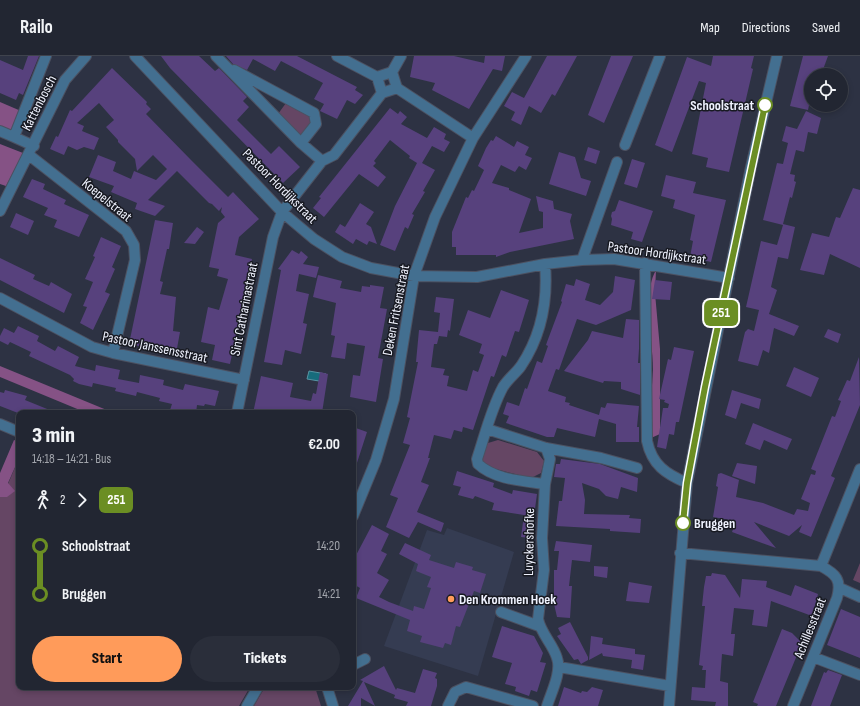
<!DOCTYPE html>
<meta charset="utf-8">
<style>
:root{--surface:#222632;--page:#2a2e3a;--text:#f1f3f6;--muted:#a2a5ac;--line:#3f434d;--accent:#ff9b5a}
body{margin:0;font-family:"Sofia Sans Condensed",sans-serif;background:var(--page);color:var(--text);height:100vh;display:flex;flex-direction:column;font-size:15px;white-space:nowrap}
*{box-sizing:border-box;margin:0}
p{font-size:13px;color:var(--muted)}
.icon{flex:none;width:22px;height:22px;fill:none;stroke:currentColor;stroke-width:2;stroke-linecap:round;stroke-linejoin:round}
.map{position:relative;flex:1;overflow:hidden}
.details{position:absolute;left:16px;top:354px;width:340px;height:280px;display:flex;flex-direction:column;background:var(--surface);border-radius:8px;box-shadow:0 2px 6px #0003,0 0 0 1px var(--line)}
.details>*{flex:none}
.badge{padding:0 8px;border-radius:6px;font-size:14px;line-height:26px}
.controls{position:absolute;left:804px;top:12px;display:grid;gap:8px}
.controls a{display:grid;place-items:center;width:44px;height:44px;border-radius:50%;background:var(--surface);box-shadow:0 2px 6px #0003,0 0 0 1px var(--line);font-size:20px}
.map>.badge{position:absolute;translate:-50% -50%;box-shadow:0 0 0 2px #fff}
.legs{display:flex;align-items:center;gap:6px;height:44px;padding:0 16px;font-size:13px}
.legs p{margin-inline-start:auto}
.head{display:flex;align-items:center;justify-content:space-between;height:68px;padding:0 16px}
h1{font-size:22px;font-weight:800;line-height:30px}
.primary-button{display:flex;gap:8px;margin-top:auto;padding:8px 16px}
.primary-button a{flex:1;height:46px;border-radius:24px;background:var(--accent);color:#111;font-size:16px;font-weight:800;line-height:46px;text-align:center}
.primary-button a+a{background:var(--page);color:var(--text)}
ul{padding:0 16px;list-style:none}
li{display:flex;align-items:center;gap:14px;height:48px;font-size:15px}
li i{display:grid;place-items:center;width:6px;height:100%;margin:0 5px;background:currentColor}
li i::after{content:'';width:10px;height:10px;margin:-5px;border:3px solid;border-radius:50%;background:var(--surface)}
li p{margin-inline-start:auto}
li:first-child i{background:linear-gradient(#0000 50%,currentColor 0)}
li:last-child i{background:linear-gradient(currentColor 50%,#0000 0)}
header{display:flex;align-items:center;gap:24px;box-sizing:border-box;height:56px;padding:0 20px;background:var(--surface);border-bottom:1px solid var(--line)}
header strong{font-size:19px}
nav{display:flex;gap:22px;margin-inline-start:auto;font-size:14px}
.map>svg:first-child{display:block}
</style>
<header>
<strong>Railo</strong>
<nav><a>Map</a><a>Directions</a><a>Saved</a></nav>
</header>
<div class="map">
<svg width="860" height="650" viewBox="0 0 860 650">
<rect width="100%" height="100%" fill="#2d3243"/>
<path fill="#353c52" d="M447 472 514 496 478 620 384 590 427 474 444 479Z"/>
<path fill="#654664" d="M286 47 311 60 312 67 303 79H299L278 58Z
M498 384 537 396 544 405 541 417 531 422 484 410 481 407V400L488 387Z
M19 402V631H250L239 650H0V441H7L8 428Z
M860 507V527L853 524Z
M265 631H315L321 650H254Z"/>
<path fill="#855285" d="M0 46 21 55 12 76 0 70Z
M0 88 23 97 6 130 0 128Z
M656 214 655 237 660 293V378L651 382C648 360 652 337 653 314 653 285 642 238 656 214Z
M0 310 114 357H87L0 321Z
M14 384 19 386V402L8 427 15 435 7 441H0V417Z"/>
<path fill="#176c7c" stroke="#5894a3" d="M309 315 326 318 325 326 307 323Z"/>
<path fill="#57417d" d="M28 0H39L23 39 19 37 16 44 0 37V4L23 14Z
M161 0H199L215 15 219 12 247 41 243 45 249 51 237 64 271 98 279 90 300 111 283 127 170 12Z
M226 0H297L357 31 355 34 363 39 355 48 347 44 337 63 320 55 324 48 314 43 323 27 281 5 275 15 253 3 247 14 233 8Z
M414 0H454L484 7 485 0H505L502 15 493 13 469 53 432 34 435 27 410 21Z
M547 0H577L555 40 552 38 541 57 529 50 521 69 511 64 515 56 504 50 512 36 524 42Z
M611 0H633L604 67 588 59Z
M713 0H754L751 12 753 13 729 116 706 111 708 102 692 98 706 27 699 25 672 96 655 89 687 1 711 10Z
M803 0H828L821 19H811V40L808 54 790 50Z
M112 12 147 46 146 48 151 53 146 58 191 104 228 141 233 136 259 163 239 181 235 199 252 203 230 308 212 304 215 289 201 286 208 251 219 254 228 223 217 220 219 213 209 211 218 167 225 161 221 156 222 151 219 155 212 148 209 147 177 115 148 144 165 150 155 160 135 153 137 147 111 136 114 130 89 121 98 99 116 106 113 115 131 123 134 115 156 124 167 113 153 99 137 115 135 103 118 86V84L106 71 114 64 99 47 77 67 84 70 82 75 99 82 94 94 84 91 77 94 68 90 64 99 50 93 56 80 58 81 70 54 72 55Z
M390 52 398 58 400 55 407 61 401 68 427 82 434 71 446 78 444 83 450 86 444 96 432 90 422 107 435 114 423 135 425 136 412 158 414 159 408 173 405 171 395 195 380 189 395 150 417 107 409 102 410 100 390 84 374 105 376 107 373 110 386 121 378 131 359 118 324 161 313 152 321 142 319 141Z
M806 55 821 62 817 78 808 76 804 96 796 94 790 118 795 119 794 125 796 126 792 142 790 141 783 168 795 171 788 203 778 201 771 231 777 234 769 258 799 270 794 280 774 272 769 297 763 294 758 310 738 305 745 276 748 273 754 275 759 254 746 251 761 185 777 189 783 169 763 164 777 107 783 108 788 87 782 85 786 70 797 73Z
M496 80 514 91 517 85 529 91 525 99 532 102 526 114 519 110 515 116 501 109 492 127 509 132V134L531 143 519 177 543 172V156L539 155 536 140 553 145 554 153 572 158 570 165 574 183 510 196 496 201V199H456V191H452V176L466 141 468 142 472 134 474 135 484 114 478 110 486 92 491 84 493 85Z
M588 91 600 95 596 108 584 104Z
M559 96 575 101 581 122 591 125 586 140 549 128Z
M632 103 645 107 637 132 624 128Z
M666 119 696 126 693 137 726 144 711 206 690 201 693 185 690 184 695 159 673 152 675 144 661 140Z
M32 123 45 128 43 133 66 144 64 148 89 159 79 181 54 171 57 164 44 159 48 152 23 141Z
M853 132 860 134V212L830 198 824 219 800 214 812 177 829 181 836 161 840 162Z
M619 144 653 155 642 186 631 183 633 176 611 169 612 163 611 160 612 156 615 155Z
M360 147 374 156 366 168 371 171 377 188 369 185 367 189 356 183 353 188 335 176 340 168 345 171Z
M16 157 34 165 28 179 10 171Z
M155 164 173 167 169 193H167L160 225 163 226 160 238 176 241 173 275 180 276 176 298 129 288Z
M197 171 204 176 195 188 184 187Z
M101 181 121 190 112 211 115 213 105 236 110 238 93 274 80 267 87 251 83 250 93 226 85 223 95 201 93 200Z
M292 194 299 198 301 195 308 201 303 208 319 211 316 222 299 218 296 235 309 238 303 267 307 268 301 298 285 294 282 309 264 306 281 214 278 213Z
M0 202 35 219 33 223 49 230 51 226 72 238 64 257 0 224Z
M318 219 342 225 340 232 361 236 362 230 370 231V229L384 231 380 252 387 253 378 302 383 303 376 346 350 341 353 319 360 320 365 290 347 287 345 303 331 301 335 280 331 279 336 247 313 241Z
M615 220 635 224 631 254 596 269 577 263 559 314 556 313 548 335 566 341 565 346 570 347 569 349 599 359 601 351 605 352 607 347 639 350 637 371H639V386H616V368L599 363 595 381 557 372 554 381H547L506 367 509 360 503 358 507 346 519 350 525 332 527 333 537 305 542 307 548 290 546 289 547 286 562 246 561 245 566 228 574 230 576 223 590 228 585 244 600 249 613 236Z
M655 224 672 226 670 244 652 243Z
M501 234 529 244 519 276 515 275 506 301 502 299 494 321 491 320 473 374 463 371 462 376 454 374 451 383 434 379 428 402H430L421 426 429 429 417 456 444 467 441 476 418 466 409 482 386 471 398 442 390 439 410 389 403 387 410 362 407 361 418 306H416L419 274 438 276 440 257 434 256 436 241 454 243 450 275 448 274 447 281 439 280 437 288H434L431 311 445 313 443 319 449 320 447 330 467 335 473 314 478 316 484 299 479 297 482 288 459 279 468 254 490 262Z
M626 263 639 264V293L638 307H640V339L621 333V326L604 325 603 327 564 315 588 284 592 275 623 282Z
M18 270 39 280 37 285 55 295 58 290 79 301 75 310 95 315 96 309 120 314 118 323 139 327 140 319 164 324 163 329 183 334 185 328 219 335 215 350 205 348 204 350 197 349 196 357H185L170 354 172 348 159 345 160 342 137 336 136 340 115 335 116 332 93 327 92 331 79 328 73 325 74 323 70 319 29 300 31 296 10 286 8 289 0 285V280L4 272 14 277Z
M828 273 841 278 838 287 824 281Z
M674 291 694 295 679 366H676L674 379 669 378 666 393 657 391 663 352H668L669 348 664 346 665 344 659 343 668 303 671 304Z
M859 301 860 349 831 420 835 422 811 481 799 476 802 469 789 480 754 466 776 492 732 476 736 465 713 461 718 431 716 430 718 418 721 417 739 424 736 441 763 447 794 459 797 453 808 455 810 447 801 443 811 418 815 419 816 415 811 413 832 360 835 361 841 345 838 344 847 324 850 325Z
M794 311 819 322 811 341 786 330Z
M320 316 328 318 322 357H299L288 355V357H253L261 320 293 327 290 341 311 345 313 337 316 338Z
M5 334 27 340 25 344 57 357H18L0 350V336L4 337Z
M732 334 761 343 759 353 741 347 736 363 725 359Z
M753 367 792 383 787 394 764 384 760 394 745 388Z
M353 371 367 376 355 413H353Z
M561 403 600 408 638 422 637 436 621 431 618 443 606 440 599 433 582 427 585 444 584 458 630 459 629 462 641 463 640 477 610 475V473L556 470 559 445H562L565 422 554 421 556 408H560Z
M737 407 757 410 755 428 732 420Z
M457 415 494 427 493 431 512 438 513 434 537 438 531 482 521 481 524 459 492 454 494 447 475 440 473 443 458 439 461 431 453 429Z
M372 469 389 478 381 495 387 498 377 517 389 524 379 541 389 546 413 555 414 550 424 553 431 532 427 531 431 521 416 515 418 508 399 498 405 487 431 499 429 504 454 512 456 506 473 511 472 514 486 518 480 537 474 535 460 571 456 570 451 589 445 587 443 592 420 586 422 580 407 575 410 564 356 542 360 532 353 528V505Z
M556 485 592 489 590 506 572 504 569 530H572L570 562 557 561 554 548V514H557L559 495H554Z
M594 510 608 511 607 522 594 520Z
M712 517 725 519 740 542 742 523 767 525 766 531 791 540 795 529 818 538 812 560 771 545 767 571 752 569 754 554 734 552 731 578H735L733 600 722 598 720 625 728 627V650H715L716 646 691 644 692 631 705 632 706 614H702L703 610 699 609 705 550H702L704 531 706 520H711Z
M629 526 652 530 649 547 626 545Z
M841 553 860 561V602L827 589Z
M570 566 588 601V604L581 608 578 603 574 604 557 580 561 578 558 572Z
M502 570 534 580 543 597 540 606 546 607 537 636 531 634 529 640 515 635 516 631 505 628 512 607 492 601Z
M782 573 792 577 802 587 776 650H757L758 648 753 646Z
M591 580 603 582 602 588 635 593V598L645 599 643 614 631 612 632 604 603 600 602 597 589 604Z
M384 610 396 634 397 632 415 637 423 613 437 617 435 622 437 623V630L431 650H406L408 646 394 642 395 639 364 626 375 650 361 642V650H348L363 625 360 624Z
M828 614 842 619 830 650H811L824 616 826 617Z
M564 631 581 637 582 635 587 636 592 631 603 634 598 650H558Z"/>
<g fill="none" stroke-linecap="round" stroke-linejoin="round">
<g stroke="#4c5161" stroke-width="12">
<path id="minor" d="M135 0 282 156 314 183 342 201 371 212 414 220 477 221 545 208 582 204 614 203 729 222
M216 0 301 87 322 105
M337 0 377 21 382 37 397 32
M234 14 314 57 316 68 301 87
M392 16 401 0
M377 21 392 16 397 32 473 82
M0 75 14 81
M625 89 660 0
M34 90 14 81 46 0
M29 99 126 175 134 189 135 204 113 297
M0 155 65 24 86 0
M582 204 617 106
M645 207 647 385C652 409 666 418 687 427
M545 208C548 244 541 280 521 310 516 317 508 323 503 331 491 353 485 379 477 403L478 408C495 424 524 425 545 428L542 482 544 514 538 563C541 578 553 588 557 602 562 616 551 637 547 650
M0 242 92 291 113 297 244 324
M237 357 273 181 282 156 322 105 334 99 382 37
M0 368 19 376
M487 373 546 392 601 402 637 412
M545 428 550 403 546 392
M353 460 376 404 394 343 414 220 435 161 473 82 526 0
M680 497 821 510 860 413
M840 532 860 541
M501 556 539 570
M813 601 860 619
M353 609 365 603
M559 611 670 630
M327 631 333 650
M247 650 258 631
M448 650 455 636 466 631 533 650
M669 650 687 427 751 111 777 0
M793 650 837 542C842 524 836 518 821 510"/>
</g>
<use href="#minor" stroke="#436f90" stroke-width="10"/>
</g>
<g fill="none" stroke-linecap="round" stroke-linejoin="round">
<g stroke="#fff" stroke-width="9">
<path id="line-1" d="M683 467 687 427 705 331 765 49"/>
</g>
<use href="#line-1" stroke="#6b8e23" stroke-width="6"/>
</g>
<g fill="#fff" stroke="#6b8e23" stroke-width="2">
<circle cx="765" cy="49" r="7"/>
<circle cx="683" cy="467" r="7"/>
</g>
<circle fill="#ff9b5a" stroke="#181a22" stroke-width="1.5" cx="451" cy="543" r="4"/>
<g text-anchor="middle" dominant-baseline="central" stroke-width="3" stroke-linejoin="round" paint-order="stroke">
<g font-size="14" fill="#eff2fe" stroke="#181a22">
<text transform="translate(39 47) rotate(-63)">Kattenbosch</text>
<text transform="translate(280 130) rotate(45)">Pastoor Hordijkstraat</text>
<text transform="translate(107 144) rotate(39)">Koepelstraat</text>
<text transform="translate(657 197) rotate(8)">Pastoor Hordijkstraat</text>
<text transform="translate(244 253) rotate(-79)">Sint Catharinastraat</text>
<text transform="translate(396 254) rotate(-79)">Deken Fritsenstraat</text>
<text transform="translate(155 291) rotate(12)">Pastoor Janssensstraat</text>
<text transform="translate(529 486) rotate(-89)">Luyckershofke</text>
<text transform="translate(810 572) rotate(-68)">Achillesstraat</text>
</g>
<g font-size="14" font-weight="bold" fill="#eff2fe" stroke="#181a22" text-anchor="end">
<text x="754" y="49">Schoolstraat</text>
<text x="694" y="467" text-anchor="start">Bruggen</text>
</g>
<g font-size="14" font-weight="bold" fill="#eff2fe" stroke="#181a22" text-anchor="start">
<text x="459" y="543">Den Krommen Hoek</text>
</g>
</g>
</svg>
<div class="controls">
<a><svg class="icon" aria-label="locate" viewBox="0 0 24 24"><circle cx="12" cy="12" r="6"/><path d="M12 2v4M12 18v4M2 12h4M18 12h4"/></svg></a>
</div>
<b class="badge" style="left:721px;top:257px;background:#6b8e23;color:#fff">251</b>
<section class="details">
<div class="head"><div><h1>3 min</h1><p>14:18 – 14:21 · Bus</p></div><b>€2.00</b></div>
<div class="legs"><svg class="icon" aria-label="walk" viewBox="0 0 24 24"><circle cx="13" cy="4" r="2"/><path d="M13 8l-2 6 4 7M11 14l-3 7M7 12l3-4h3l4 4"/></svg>2<svg class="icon" aria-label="forward" viewBox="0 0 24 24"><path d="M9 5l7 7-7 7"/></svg><b class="badge" style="background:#6b8e23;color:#fff">251</b></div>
<ul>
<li><i style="color:#6b8e23"></i><b>Schoolstraat</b><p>14:20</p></li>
<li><i style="color:#6b8e23"></i><b>Bruggen</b><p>14:21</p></li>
</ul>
<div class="primary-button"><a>Start</a><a>Tickets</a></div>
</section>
</div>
